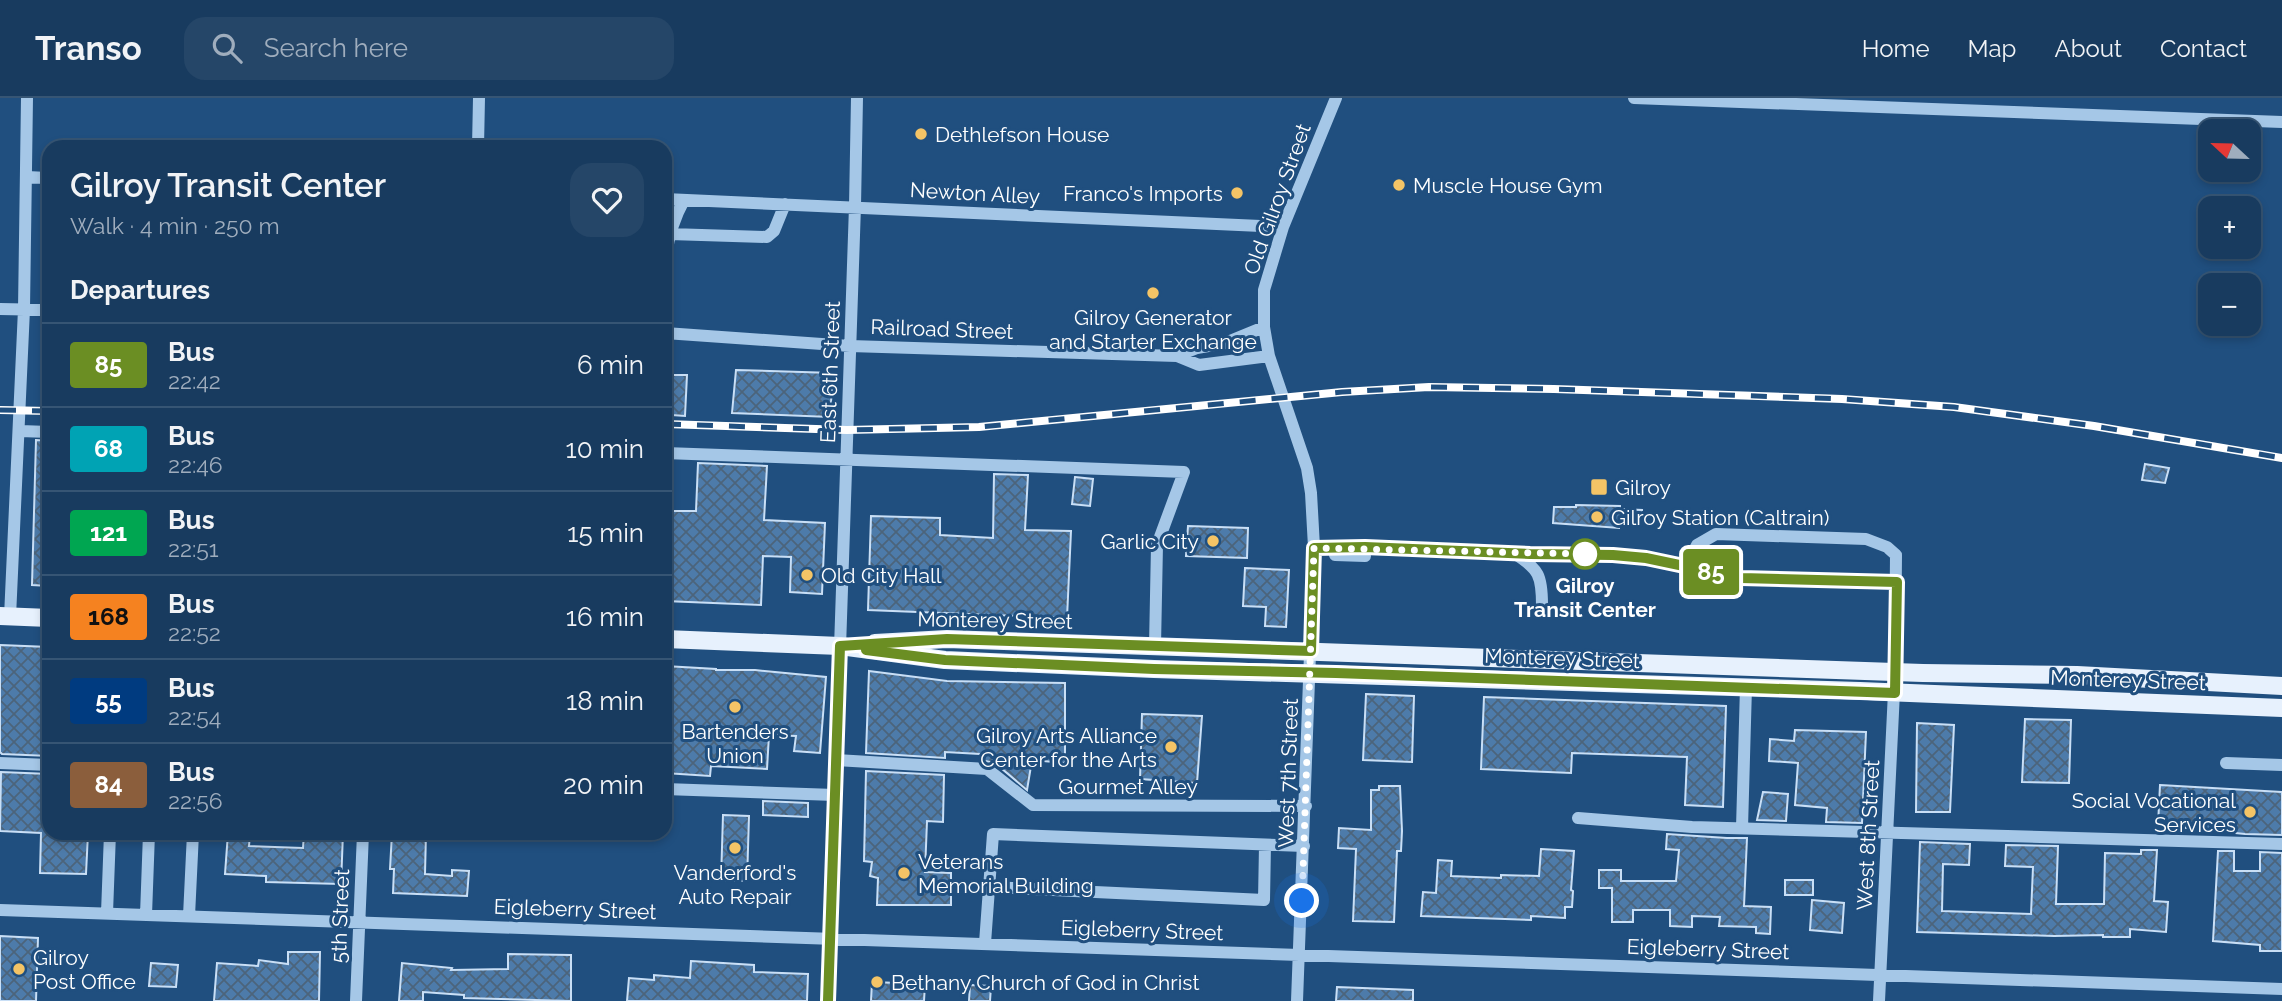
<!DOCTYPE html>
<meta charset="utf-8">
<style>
:root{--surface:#183b5f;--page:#254668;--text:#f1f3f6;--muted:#9fadbd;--line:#365574}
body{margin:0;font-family:Raleway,sans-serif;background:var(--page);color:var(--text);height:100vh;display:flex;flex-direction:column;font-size:26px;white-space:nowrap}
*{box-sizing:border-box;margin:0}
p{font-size:23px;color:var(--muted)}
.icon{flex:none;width:38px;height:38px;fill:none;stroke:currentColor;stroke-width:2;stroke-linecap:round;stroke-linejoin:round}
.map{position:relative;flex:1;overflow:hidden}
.details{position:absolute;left:42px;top:42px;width:630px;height:700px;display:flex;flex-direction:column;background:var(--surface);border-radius:21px;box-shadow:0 4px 10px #0003,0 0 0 2px var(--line)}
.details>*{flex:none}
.badge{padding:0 14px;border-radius:5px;font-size:24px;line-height:46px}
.needle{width:46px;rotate:292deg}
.fabs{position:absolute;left:2198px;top:21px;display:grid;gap:14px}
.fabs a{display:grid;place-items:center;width:63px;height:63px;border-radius:14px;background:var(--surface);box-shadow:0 4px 10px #0003,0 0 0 2px var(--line);font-size:35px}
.you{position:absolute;width:35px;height:35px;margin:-18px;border:5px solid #fff;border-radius:50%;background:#1a73e8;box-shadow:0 0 0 10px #1a73e833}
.map>.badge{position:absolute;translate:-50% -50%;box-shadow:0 0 0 4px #fff}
h2{padding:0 28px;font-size:26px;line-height:63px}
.round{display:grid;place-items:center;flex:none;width:74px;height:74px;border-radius:21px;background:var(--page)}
.head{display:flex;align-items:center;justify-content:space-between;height:119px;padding:0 28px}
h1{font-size:33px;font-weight:600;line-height:52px}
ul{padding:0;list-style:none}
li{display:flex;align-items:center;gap:21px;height:84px;padding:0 28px;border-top:2px solid var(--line)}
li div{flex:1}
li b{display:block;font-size:26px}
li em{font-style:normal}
li .badge{min-width:77px;font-weight:700;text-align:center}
header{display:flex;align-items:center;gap:42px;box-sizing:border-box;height:98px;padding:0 35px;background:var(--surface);border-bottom:2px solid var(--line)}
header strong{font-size:33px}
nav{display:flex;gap:38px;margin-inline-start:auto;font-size:24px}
.search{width:490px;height:63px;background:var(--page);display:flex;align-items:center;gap:18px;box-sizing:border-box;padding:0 24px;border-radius:21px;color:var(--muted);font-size:26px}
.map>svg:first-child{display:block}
</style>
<header>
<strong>Transo</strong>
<div class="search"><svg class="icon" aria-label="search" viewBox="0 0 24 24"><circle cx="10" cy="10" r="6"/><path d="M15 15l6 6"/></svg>Search here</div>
<nav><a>Home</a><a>Map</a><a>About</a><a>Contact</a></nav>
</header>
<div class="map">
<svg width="2282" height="903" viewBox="0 0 2282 903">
<defs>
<pattern id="building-cross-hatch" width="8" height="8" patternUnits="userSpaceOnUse" patternTransform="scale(1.75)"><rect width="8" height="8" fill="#4d7baa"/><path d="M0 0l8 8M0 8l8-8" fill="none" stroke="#4c647b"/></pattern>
</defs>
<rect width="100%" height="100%" fill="#204f7f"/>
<path fill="url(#building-cross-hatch)" stroke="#c9dff6" stroke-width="2" d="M736 272 833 275 830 319 732 315Z
M673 277H687L685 318 672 317V312L665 311V287H673Z
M36 342 49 343V488L32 487Z
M698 365 767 368 764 422 825 425 822 496 790 494 791 459 763 458 761 507 665 503V413H696Z
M2145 366 2169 370 2165 385 2142 382Z
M994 376 1028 377 1025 432 1071 433 1067 520 868 512 871 418 940 420V437L993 440Z
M1075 379 1093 381 1090 408 1072 406Z
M1576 407 1620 408V411L1642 412 1641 427 1619 426V430L1553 425 1554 409H1576Z
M1188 428 1248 430 1247 460 1186 458Z
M1245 470 1289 472 1286 529 1265 528 1266 509 1243 508Z
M0 547 49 549V658L2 656 0 654Z
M665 568 716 571V572H755L826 579 820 655 794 653 796 638 769 637 767 671 711 668 710 678 665 675Z
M869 573 947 583 1065 585V665L1032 662 1027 692 995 665 980 662V656L945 654V660L866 655Z
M1366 596 1414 598 1412 664 1363 662Z
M1484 599 1726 608 1723 709 1685 707 1687 659 1572 655 1571 675 1481 671Z
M1142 616 1202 618 1197 685 1140 681Z
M2025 621 2071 622 2069 685 2022 684Z
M1917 625 1954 627 1950 714H1916Z
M1795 632 1866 634 1862 725 1826 724 1827 710 1795 707 1798 665 1769 663 1770 641 1794 643Z
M866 673 944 677 943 724 927 723 925 774 951 775V807H877L878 780 870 778 872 764 864 763Z
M1 674 49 676V735H88L86 776 40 775 41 735 0 733Z
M2160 687 2282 694V737L2245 736 2158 727Z
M1379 688H1400L1402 733 1401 753H1397L1394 824 1353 823 1356 751 1338 750 1339 730 1371 732V692H1379Z
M1763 694 1788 696 1786 723 1757 722Z
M763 703 808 705V719L763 717Z
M723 717 749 718 747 783 721 782Z
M228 735 250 736 249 748 303 750 304 735H343L341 786 266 784V778L225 776Z
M392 735H426L425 776 452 778V772L469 773 467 798 393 795 394 771H390Z
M1667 736 1727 740H1747L1744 808 1771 809 1770 836 1756 835V829L1719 828 1720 819 1692 818V829L1670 828V812H1633V824H1612V790H1599V772H1621V783H1676L1679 752 1666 751Z
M1920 744 1970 746 1969 767 1943 766 1942 813 2031 816 2033 769 2005 768 2006 747 2058 748 2056 806H2104L2105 755 2141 756V752H2157L2154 803 2168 804 2166 834 2130 831V839H2103V837L2054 838 1917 834Z
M1541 751 1574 753 1571 792 1573 793 1572 809H1565V820L1531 818V822L1421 818 1423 794 1436 795 1438 762 1452 763 1451 778 1501 780V777L1539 778Z
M2218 753H2234V773H2260V754L2282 755V853H2260V847L2213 843Z
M1785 782H1813V797H1785Z
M1812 802 1844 805 1842 835 1810 832Z
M0 838 38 840 36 903H0Z
M288 854H320L319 903H214L217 865 258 868 259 862 288 866Z
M508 856 571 857V903L464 900V897L423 894V903H399L402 865 452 870 451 872 508 871Z
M691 863 754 867V874L808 876 807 903H627L629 880 654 882V877L690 880Z
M151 865 178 867 176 889 149 888Z
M872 884 925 886 924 903H871Z
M970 887 991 888 990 903H969Z
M1337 889 1413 892V903H1336Z"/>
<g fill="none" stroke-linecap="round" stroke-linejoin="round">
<path stroke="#a5c7e7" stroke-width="12" d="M1634 0 2282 24
M478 49 479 0
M26 79 49 80
M665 101 1283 129
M670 136 767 139 774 133 785 106
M665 166C667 143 673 122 684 102
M0 211 49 212
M665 235 850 248 1177 258 1199 267 1269 258
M1177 258 1197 250 1225 245 1264 229
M20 333 49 334
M665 355 1184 374 1157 447 1155 548
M1314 449H1365L1514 456 1613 457 1646 460 1741 480 1897 484
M1515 456C1539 471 1542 478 1542 507
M1335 457 1365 458
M1686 468 1697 447 1716 436 1866 441 1887 449 1896 457 1895 573 1879 903
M10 519 24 211 27 0
M836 662 987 671 1033 707 1306 708
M0 665 49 667
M2226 665 2282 667
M665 691 835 697
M1578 720 1692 729 2282 746
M1742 730 1746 589
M990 789 1264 802 1265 747
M0 812 2282 891
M107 815 110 735
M146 817 149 735
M189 818 193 735
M985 845 993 736 1304 748
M356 903 363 735
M828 903 855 108 857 0
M1297 903 1314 449 1311 395 1307 370 1269 258 1264 229V192L1283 129 1336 0"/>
<path stroke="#e7f1fd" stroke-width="18" d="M0 518 49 520
M665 541 840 548 945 562 1154 571 1860 593 2282 610
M875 545 947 541 1923 575 2077 577 2282 588"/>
<g stroke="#fff" stroke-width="8">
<path id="rail" d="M0 312 49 313
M665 326 847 332 979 329 1342 294 1429 289 1554 291 1842 301 1954 309 2094 328 2282 360"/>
</g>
<use href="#rail" stroke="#204f7f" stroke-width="5" stroke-dasharray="16" stroke-linecap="butt"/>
</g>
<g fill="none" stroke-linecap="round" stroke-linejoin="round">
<g stroke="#fff" stroke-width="16">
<path id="line" d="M828 903 840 548 947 541 1311 553 1314 450 1365 449 1530 456 1613 457 1646 460 1741 480 1897 484 1895 595 1336 575 1154 571 945 562 866 552"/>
</g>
<use href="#line" stroke="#6b8e23" stroke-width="10"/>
<path stroke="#fff" stroke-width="7" stroke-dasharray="0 12.6" d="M1302 803 1314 450 1585 456"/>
</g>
<g fill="#f4c466" stroke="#204f7f" stroke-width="2.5">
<circle cx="921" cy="36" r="7"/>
<circle cx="1399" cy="87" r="7"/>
<circle cx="1237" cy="95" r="7"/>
<circle cx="1153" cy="195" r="7"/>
<rect x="1590" y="380" width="18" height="18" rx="3.5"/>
<circle cx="1597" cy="419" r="7"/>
<circle cx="1213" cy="443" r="7"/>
<circle cx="807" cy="477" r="7"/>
<circle cx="735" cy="609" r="7"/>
<circle cx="1171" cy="649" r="7"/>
<circle cx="2250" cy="714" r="7"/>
<circle cx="735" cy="750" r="7"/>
<circle cx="904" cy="775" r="7"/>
<circle cx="19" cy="871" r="7"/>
<circle cx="877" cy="884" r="7"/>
</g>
<circle fill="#fff" stroke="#6b8e23" stroke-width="3.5" cx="1585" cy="456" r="14"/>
<g text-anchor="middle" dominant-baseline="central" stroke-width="6" stroke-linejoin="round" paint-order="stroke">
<g font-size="21" fill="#fff" stroke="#204f7f" text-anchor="start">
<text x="935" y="36">Dethlefson House</text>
<text x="1413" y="87">Muscle House Gym</text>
<text x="1223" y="95" text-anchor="end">Franco's Imports</text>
<text x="1153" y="219" text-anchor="middle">Gilroy Generator<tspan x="1153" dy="24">and Starter Exchange</tspan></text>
<text x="1615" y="389">Gilroy</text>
<text x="1611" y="419">Gilroy Station (Caltrain)</text>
<text x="1199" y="443" text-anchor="end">Garlic City</text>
<text x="821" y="477">Old City Hall</text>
<text x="735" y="633" text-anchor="middle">Bartenders<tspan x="735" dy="24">Union</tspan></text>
<text x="1157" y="637" text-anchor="end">Gilroy Arts Alliance<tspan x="1157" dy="24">Center for the Arts</tspan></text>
<text x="2236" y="702" text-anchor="end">Social Vocational<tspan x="2236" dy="24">Services</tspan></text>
<text x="918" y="763">Veterans<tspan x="918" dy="24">Memorial Building</tspan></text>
<text x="735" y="774" text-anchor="middle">Vanderford's<tspan x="735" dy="24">Auto Repair</tspan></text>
<text x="33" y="859">Gilroy<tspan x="33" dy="24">Post Office</tspan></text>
<text x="891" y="884">Bethany Church of God in Christ</text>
</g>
<g font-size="21" fill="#fff" stroke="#204f7f">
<text transform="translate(975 95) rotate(3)">Newton Alley</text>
<text transform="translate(1277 101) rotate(-70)">Old Gilroy Street</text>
<text transform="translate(942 231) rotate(2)">Railroad Street</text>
<text transform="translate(830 274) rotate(-88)">East 6th Street</text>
<text transform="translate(995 522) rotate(1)">Monterey Street</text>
<text transform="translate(1562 560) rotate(2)">Monterey Street</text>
<text transform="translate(2128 582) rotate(2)">Monterey Street</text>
<text transform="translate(1288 675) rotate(-88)">West 7th Street</text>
<text x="1128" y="688">Gourmet Alley</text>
<text transform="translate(1868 737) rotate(-87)">West 8th Street</text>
<text transform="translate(575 811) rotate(2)">Eigleberry Street</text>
<text transform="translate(340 818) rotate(-88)">5th Street</text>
<text transform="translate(1142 832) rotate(2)">Eigleberry Street</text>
<text transform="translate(1708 851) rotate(2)">Eigleberry Street</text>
</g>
<g font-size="21" font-weight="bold" fill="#fff" stroke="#204f7f">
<text x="1585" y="487">Gilroy<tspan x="1585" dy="24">Transit Center</tspan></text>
</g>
</g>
</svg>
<div class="fabs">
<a><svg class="needle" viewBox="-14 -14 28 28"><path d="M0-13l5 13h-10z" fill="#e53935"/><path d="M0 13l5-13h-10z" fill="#9fadbd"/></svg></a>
<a>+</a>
<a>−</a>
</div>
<div class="you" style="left:1302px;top:803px"></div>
<b class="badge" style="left:1711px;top:474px;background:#6b8e23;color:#fff">85</b>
<section class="details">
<div class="head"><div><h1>Gilroy Transit Center</h1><p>Walk · 4 min · 250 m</p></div><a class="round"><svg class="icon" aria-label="heart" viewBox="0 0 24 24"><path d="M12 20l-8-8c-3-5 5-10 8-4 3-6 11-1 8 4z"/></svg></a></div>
<h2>Departures</h2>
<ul>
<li><span class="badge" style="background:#6b8e23;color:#fff">85</span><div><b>Bus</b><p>22:42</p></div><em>6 min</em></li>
<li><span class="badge" style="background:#00a3b4;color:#fff">68</span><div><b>Bus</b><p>22:46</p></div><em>10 min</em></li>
<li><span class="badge" style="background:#00a651;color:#fff">121</span><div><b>Bus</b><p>22:51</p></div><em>15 min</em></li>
<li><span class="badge" style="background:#f58220;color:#111">168</span><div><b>Bus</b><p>22:52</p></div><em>16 min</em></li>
<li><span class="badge" style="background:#003b80;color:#fff">55</span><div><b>Bus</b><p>22:54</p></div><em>18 min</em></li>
<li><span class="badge" style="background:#8b5e3c;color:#fff">84</span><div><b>Bus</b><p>22:56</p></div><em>20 min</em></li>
</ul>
</section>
</div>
